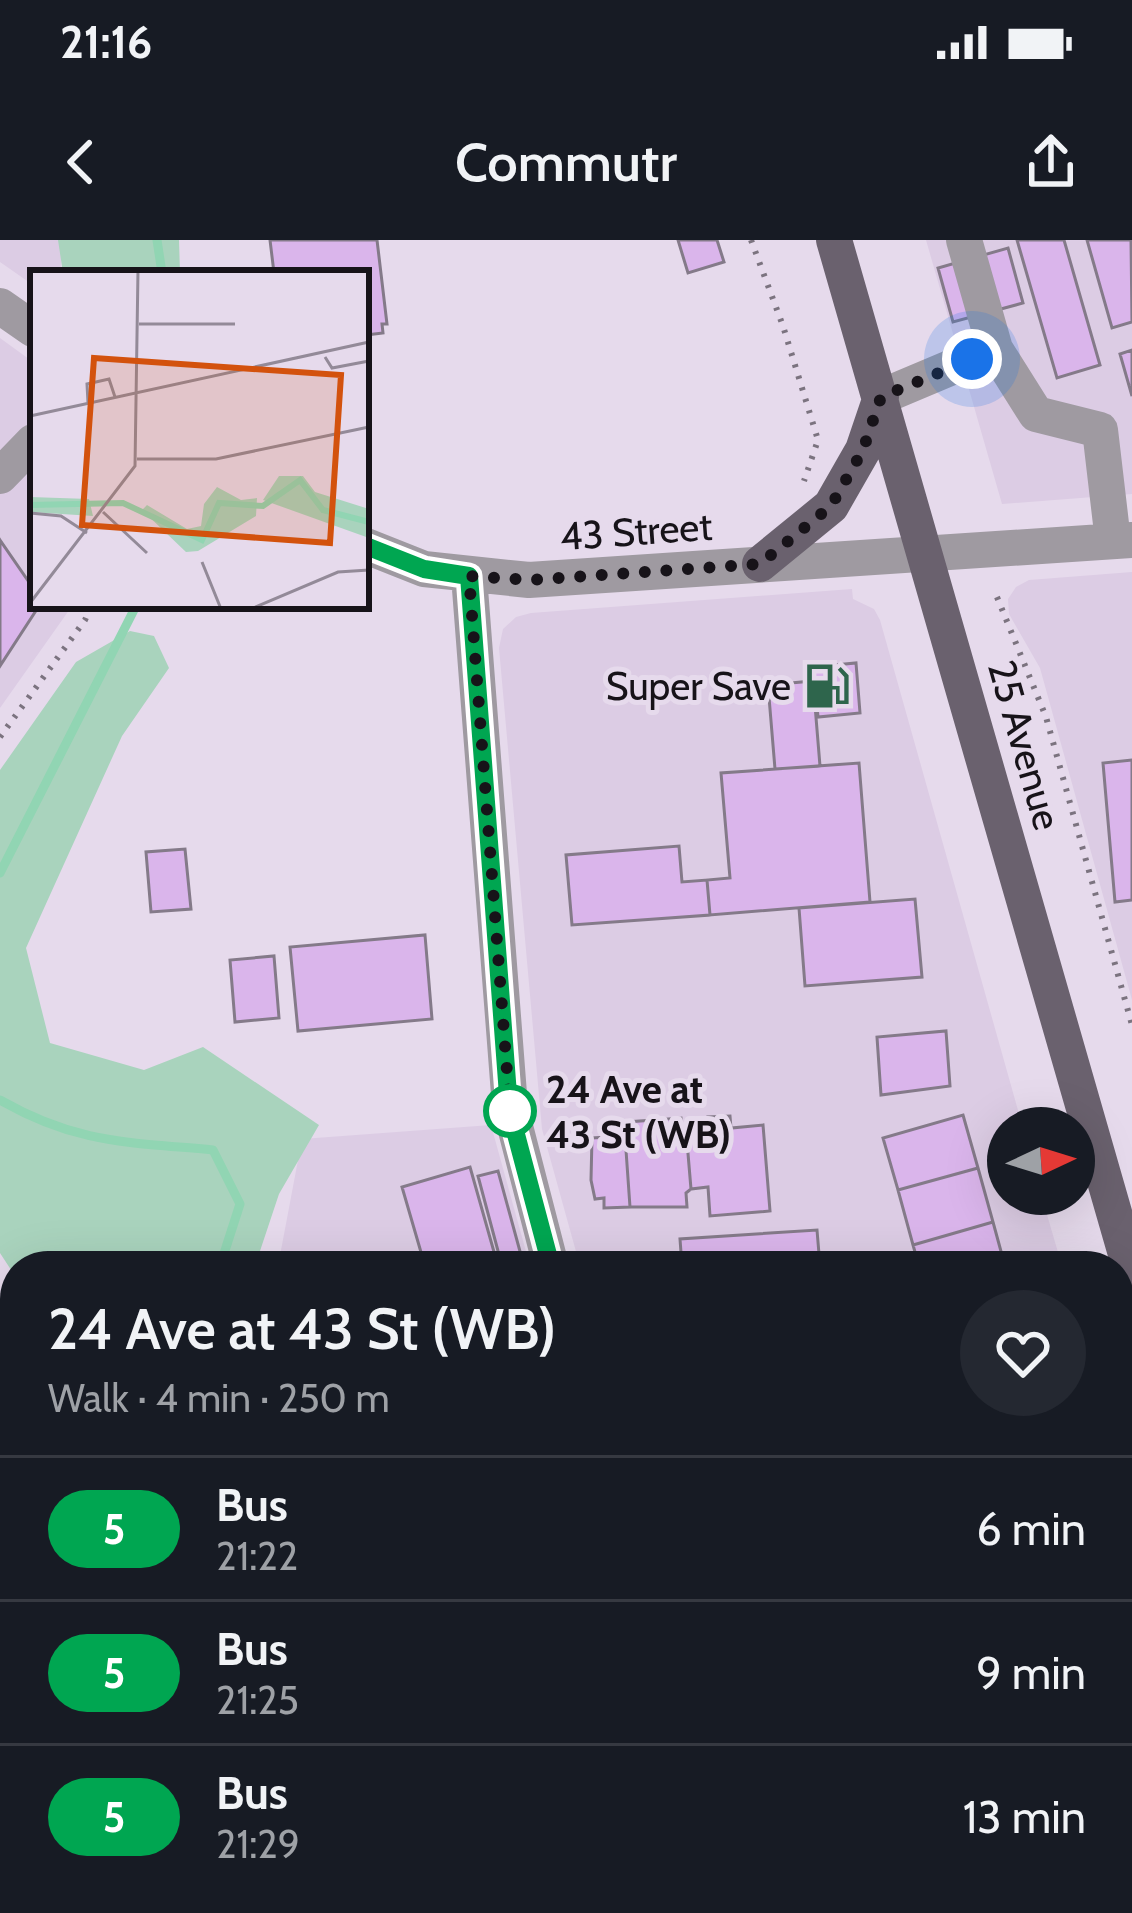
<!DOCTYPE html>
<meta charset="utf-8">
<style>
:root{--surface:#171b24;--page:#242831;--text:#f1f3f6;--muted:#9ea1a6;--line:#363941}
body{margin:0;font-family:Cabin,sans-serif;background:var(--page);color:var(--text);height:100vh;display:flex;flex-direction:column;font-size:45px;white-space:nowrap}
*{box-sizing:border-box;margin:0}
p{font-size:39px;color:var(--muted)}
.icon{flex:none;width:66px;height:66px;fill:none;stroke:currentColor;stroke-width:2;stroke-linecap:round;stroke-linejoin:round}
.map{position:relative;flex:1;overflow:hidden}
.details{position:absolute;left:0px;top:1011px;width:1134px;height:663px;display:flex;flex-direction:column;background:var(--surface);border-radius:48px 48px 0 0;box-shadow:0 12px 48px #0002}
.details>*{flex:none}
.badge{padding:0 24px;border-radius:39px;font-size:42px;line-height:78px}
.needle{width:78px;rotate:86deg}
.tools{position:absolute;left:987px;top:867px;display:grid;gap:24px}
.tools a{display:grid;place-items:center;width:108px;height:108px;border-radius:50%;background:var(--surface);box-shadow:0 12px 48px #0002;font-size:60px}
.you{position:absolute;width:60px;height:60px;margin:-30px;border:9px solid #fff;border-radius:50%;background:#1a73e8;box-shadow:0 0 0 18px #1a73e833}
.map>.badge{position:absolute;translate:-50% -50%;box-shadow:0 0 0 6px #fff}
.round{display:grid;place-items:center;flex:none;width:126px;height:126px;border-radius:63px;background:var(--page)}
.summary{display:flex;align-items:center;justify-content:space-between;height:204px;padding:0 48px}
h1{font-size:57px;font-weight:600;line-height:90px}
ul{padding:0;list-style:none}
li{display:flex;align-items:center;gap:36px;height:144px;padding:0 48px;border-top:3px solid var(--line)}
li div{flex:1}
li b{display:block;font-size:45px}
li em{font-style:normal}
li .badge{min-width:132px;font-weight:700;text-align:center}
.status{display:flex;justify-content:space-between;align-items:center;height:84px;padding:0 60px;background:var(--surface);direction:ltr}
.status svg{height:33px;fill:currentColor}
header{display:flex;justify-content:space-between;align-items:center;height:156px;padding:0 48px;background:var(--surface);font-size:54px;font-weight:600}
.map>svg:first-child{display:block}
</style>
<div class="status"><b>21:16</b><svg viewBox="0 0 49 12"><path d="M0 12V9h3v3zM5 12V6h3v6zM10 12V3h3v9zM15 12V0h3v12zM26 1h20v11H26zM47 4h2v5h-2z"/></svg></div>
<header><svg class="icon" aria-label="back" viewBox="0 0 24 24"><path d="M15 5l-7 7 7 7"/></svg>Commutr<svg class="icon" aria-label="share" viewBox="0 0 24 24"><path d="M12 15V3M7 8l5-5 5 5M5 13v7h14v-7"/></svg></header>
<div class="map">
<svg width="1132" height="1673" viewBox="0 0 1132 1673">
<rect width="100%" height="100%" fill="#e6daec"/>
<path fill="#dccce4" d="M0 0H63L60 33H33V45L0 22Z
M926 0H1132V254L1002 264Z
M0 98 33 122V366H72L0 468Z
M1132 332V760L1040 428 1009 374 1008 359 1016 347 1029 340Z
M852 349 853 359 874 369 880 380 1023 888H1008V954H1041L1062 1026H580L542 889 499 408 503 389 516 377 531 373Z
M491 885 530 1026H278L302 899Z
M1119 1230 1132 1276V1550L1119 1551Z"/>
<path fill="#a9d3bd" d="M58 0H179L180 33H63Z
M130 391 154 396 169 428 122 496 26 708 50 803 144 830 203 807 319 885 279 954 255 1026H15V1036L0 1013V530L76 422Z
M146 1659H290L284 1673H141Z"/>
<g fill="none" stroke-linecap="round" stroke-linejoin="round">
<path stroke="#91d5b3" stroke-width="9" d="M157 0 162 33
M0 633 136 366
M0 860C77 904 127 902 213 910L240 964 220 1026
M199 1673 203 1659"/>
</g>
<path fill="#dab5eb" stroke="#847a89" stroke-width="3" d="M270 0H377L387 84H382L383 93 366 95V33H274Z
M678 0H717L724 22 688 33Z
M1017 0H1064L1100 125 1057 138Z
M1087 0H1131L1132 82 1112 88Z
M1008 8 1023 63 953 82 938 28Z
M1132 110V156L1120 114Z
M0 300 33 348V366H39L0 426Z
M856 423 860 473 818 477 813 427Z
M813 441 820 526 775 529 768 445Z
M1132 520V660L1115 662 1103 523Z
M859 523 870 662 710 675 707 640 730 638 721 533Z
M679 606 682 642 707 640 710 675 572 685 566 615Z
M185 609 191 669 151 672 146 612Z
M915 659 922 737 805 746 799 668Z
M425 695 432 779 298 791 290 707Z
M274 716 279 778 235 782 230 720Z
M946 791 950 846 881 855 877 797Z
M963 875 978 928 898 950 883 898Z
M730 876 731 888 763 885 770 971 710 976 708 947 691 949 686 890 709 889 708 877Z
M681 878 682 891 686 890 691 949 686 953 687 967H630L625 896 629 895 627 882Z
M625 896 630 967 604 968V958L595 959 591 940 592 898Z
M470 927 498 1026H425L402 947Z
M978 928 993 982 913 1005 898 950Z
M498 931 524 1026H502L478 936Z
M993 982 1005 1026H919L913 1005Z
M817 990 820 1026H682L680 999Z
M1130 1656 1131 1673H1068L1067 1660Z
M429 1660V1668L458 1666 459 1673H378L377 1664Z"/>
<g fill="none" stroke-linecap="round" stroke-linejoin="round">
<path stroke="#7b737f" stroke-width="6" stroke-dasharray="3 9" stroke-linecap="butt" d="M751 0 783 86 818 200 804 241
M997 357 1046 477 1132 785
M0 497 85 380 91 366"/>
<path stroke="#9f9aa1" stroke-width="36" d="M0 66 33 89
M995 109 1036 174 1100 190 1113 301
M881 157 995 109 964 0
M0 236 33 202
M366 306 424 329 529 340 1132 300
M469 336 510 867 551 1026
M732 1659 736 1673"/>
<path stroke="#6a616e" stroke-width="36" d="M834 0 1132 1035
M760 324 831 266 863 210 881 157"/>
</g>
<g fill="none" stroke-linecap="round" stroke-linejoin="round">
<g stroke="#fff" stroke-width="27">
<path id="line" d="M366 306 424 329 469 336 509 868 551 1026"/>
</g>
<use href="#line" stroke="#00a651" stroke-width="18"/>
<path stroke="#171319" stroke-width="12" stroke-dasharray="0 21.6" d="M510 871 469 336 529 340 760 324 831 266 863 210 881 157 972 119"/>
</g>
<defs>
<g id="fuel-bare" transform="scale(3.6)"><path d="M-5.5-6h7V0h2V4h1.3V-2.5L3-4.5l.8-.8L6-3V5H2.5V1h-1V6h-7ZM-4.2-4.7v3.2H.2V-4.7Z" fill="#2e654c" stroke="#e6daec" stroke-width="2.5" paint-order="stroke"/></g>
</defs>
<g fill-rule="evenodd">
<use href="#fuel-bare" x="827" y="446"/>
</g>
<circle fill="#fff" stroke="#00a651" stroke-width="6" cx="510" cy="871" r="24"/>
<g text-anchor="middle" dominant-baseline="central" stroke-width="10" stroke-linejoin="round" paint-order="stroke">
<g font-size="39" fill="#171319" stroke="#e6daec">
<text transform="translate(636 291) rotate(-4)">43 Street</text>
<text transform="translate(1025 505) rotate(74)">25 Avenue</text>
</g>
<g font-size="39" fill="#171319" stroke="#e6daec" text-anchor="end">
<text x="791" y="446">Super Save</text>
</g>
<g font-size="39" font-weight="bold" fill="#171319" stroke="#e6daec" text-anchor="start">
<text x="546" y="849">24 Ave at<tspan x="546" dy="45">43 St (WB)</tspan></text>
</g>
</g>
<g transform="translate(30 30)">
<rect width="339" height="339" fill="#e6daec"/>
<path d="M249 206H273L285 222 339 239V268L233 230ZM187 217 211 230 227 228 226 246 168 281 156 282 112 240 117 235 157 259 171 256 174 234ZM0 227 59 229 63 246 0 242Z" fill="#a9d3bd"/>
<path fill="none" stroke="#91d5b3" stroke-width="6" d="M0 235 93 233 172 270 189 233 233 236 270 210 293 240 339 252"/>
<path fill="none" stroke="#938a98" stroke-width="3" d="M109 54H205M295 87 302 98 339 91M58 133 57 114 79 109 85 127M0 146 339 72M107 189H186L339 157M73 242 117 283M0 243 31 246 57 263M172 292 191 339M0 333 105 196 108 0M221 339 308 302 339 300"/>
<path fill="#d3520d" fill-opacity="0.15" stroke="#d3520d" stroke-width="6" d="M64 88 311 105 300 273 52 255Z"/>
<rect width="339" height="339" fill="none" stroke="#171319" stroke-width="6"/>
</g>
</svg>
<div class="tools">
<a><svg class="needle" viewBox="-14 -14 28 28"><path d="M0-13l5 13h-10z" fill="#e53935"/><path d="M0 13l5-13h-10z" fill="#9ea1a6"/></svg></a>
</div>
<div class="you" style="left:972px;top:119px"></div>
<section class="details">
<div class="summary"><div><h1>24 Ave at 43 St (WB)</h1><p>Walk · 4 min · 250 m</p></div><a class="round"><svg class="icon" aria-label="heart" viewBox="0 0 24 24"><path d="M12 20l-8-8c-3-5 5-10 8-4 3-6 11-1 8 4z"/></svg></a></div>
<ul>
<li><span class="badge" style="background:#00a651;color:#fff">5</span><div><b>Bus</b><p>21:22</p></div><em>6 min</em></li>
<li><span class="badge" style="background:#00a651;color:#fff">5</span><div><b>Bus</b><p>21:25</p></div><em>9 min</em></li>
<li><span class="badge" style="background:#00a651;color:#fff">5</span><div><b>Bus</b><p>21:29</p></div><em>13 min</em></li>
</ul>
</section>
</div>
